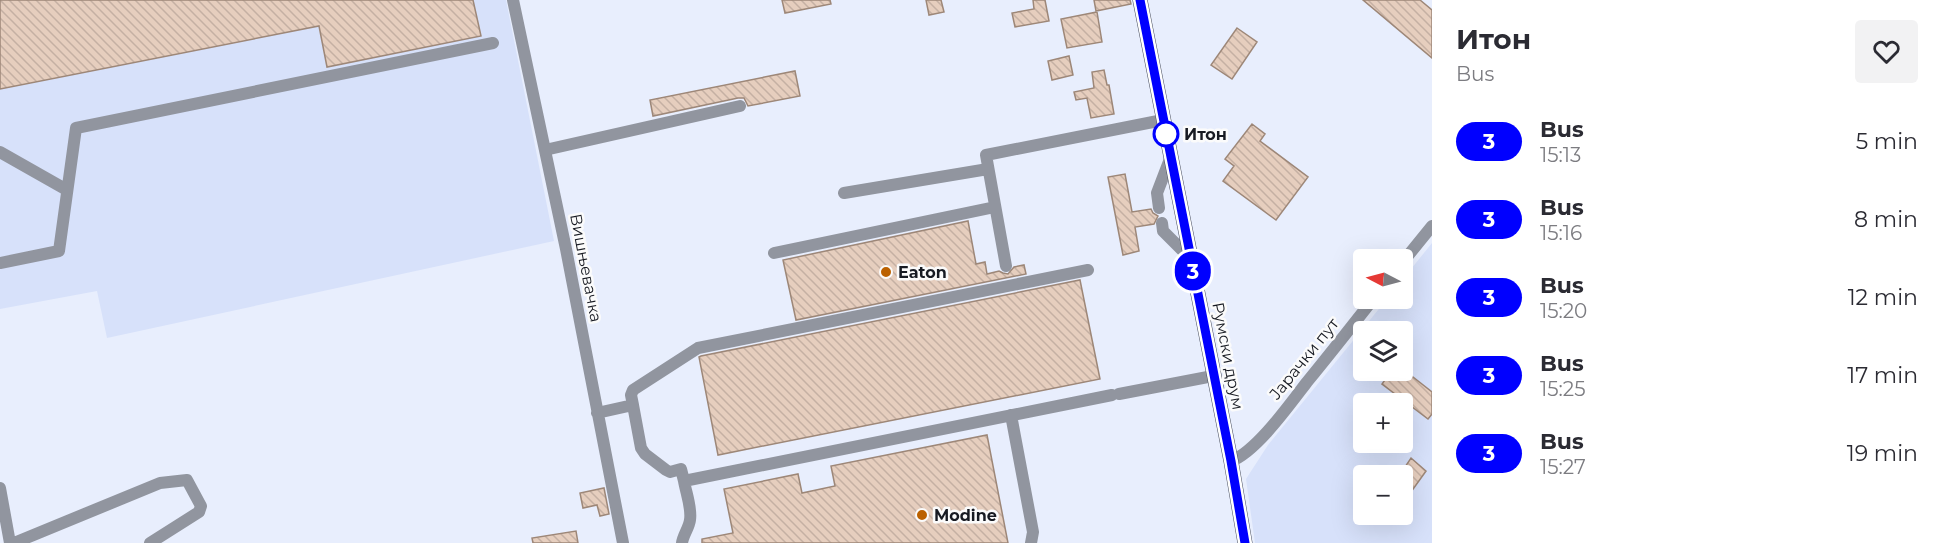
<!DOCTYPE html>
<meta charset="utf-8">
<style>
:root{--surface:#fff;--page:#f2f2f3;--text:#2b2b33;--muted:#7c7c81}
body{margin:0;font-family:Montserrat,sans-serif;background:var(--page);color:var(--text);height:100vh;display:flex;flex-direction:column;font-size:22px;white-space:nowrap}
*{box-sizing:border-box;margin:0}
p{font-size:20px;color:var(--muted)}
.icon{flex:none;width:33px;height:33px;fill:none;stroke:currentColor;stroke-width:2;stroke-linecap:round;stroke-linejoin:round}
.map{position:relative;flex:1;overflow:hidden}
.panel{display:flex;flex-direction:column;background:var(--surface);width:510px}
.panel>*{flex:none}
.badge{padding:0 12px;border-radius:20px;font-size:21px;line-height:39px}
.needle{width:39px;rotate:276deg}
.tools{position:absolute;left:1353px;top:249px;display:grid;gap:12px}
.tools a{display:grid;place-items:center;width:60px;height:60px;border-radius:6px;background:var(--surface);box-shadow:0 6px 24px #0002;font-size:30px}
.map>.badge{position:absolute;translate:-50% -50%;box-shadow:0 0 0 3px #fff}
.round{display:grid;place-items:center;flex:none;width:63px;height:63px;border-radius:6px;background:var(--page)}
.overview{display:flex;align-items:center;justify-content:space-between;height:102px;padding:0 24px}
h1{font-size:28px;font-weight:700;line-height:45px}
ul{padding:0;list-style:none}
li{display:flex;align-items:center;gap:18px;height:78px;padding:0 24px}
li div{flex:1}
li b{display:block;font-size:22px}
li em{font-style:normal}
li .badge{min-width:66px;font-weight:700;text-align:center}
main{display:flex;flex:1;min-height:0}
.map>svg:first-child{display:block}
</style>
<main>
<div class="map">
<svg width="1432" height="543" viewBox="0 0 1432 543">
<defs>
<pattern id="building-back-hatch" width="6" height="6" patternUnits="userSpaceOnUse" patternTransform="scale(1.5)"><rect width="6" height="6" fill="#e6cebe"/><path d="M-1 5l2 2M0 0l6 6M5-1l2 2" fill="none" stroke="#c5b0a3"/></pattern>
</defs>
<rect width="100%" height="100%" fill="#e8eefd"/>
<path fill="#d7e1fa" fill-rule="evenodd" d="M0 0H506L554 241 107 338 97 291 0 309Z
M1432 243V543H1255L1246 479 1268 445 1387 299 1402 298 1403 279ZM1364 332H1402V370H1364ZM1364 404H1402V442H1364ZM1364 476H1402V514H1364Z"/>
<path fill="url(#building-back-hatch)" stroke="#9d8778" stroke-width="1.5" d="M0 0H473L481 36 327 67 319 26 0 89Z
M782 0H830L831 4 785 13Z
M926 0H941L944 12 929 15Z
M1033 0H1045L1049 21 1015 27 1012 13 1034 9Z
M1094 0H1130L1131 4 1096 11Z
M1363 0H1420L1432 10V58Z
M1097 12 1102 42 1067 48 1061 19Z
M1237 28 1257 42 1232 79 1211 65Z
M1069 56 1073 75 1052 80 1048 61Z
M1104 70 1107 85H1109L1114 114 1091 118 1087 98 1076 100 1074 92 1094 88 1092 72Z
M795 71 800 96 748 106 744 98H738L653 116 650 100Z
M1252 124 1265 134 1260 141 1308 177 1276 220 1223 181 1234 166 1225 159Z
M1125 174 1132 212 1151 209 1153 213 1158 216 1154 224 1135 227 1139 251 1123 255 1108 177Z
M968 221 976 264 985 262 987 274 999 271 1003 273 1008 274 1014 267 1024 265 1026 274 796 320 783 260Z
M1080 280 1100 379 718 455 699 357 701 356Z
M1392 370H1404L1432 392V414L1428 419 1382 384Z
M987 435 1008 543H702V539L733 533 724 489 798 474 802 493 835 486 831 466Z
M1411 458 1426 471 1411 492 1402 485V476H1399Z
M604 488 609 514 600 516 597 505 583 508 580 493Z
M576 531 578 543H533L532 538Z"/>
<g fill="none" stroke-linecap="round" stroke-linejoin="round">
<path stroke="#91959f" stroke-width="12" d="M513 0 566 249 623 543
M545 150 740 106
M0 152 67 190
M844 193 988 169
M1159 208 1157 193 1170 159
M1162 223 1163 231 1191 259
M774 253 995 207
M0 263 59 251 76 128 493 43
M1402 263 1432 226
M1006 266 986 155 1163 120
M1119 394 1213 376
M633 405 631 395 633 390 698 348 1088 270
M597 413 633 405 641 448 645 454 666 470 670 472 681 469 684 481
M1011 415 1033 532 1031 543
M1231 461C1256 452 1290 404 1307 382 1330 354 1352 326 1374 298
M0 488 10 543
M14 543 160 483 187 480 201 506 199 512 150 543
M682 543C683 535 689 528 690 520 692 508 686 493 684 481L1112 395"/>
<path stroke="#474d5e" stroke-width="15" d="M1140 0 1231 461 1245 543"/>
</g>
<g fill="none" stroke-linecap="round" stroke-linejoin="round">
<g stroke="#fff" stroke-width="14">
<path id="line" d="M1140 0 1231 461 1245 543"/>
</g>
<use href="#line" stroke="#00f" stroke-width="9"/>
</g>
<circle fill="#fff" stroke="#00f" stroke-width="3" cx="1166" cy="134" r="12"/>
<g fill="#bb6100" stroke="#fbfbfb" stroke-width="2">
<circle cx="886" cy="272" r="6"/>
<circle cx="922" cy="515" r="6"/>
</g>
<g text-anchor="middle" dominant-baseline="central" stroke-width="5" stroke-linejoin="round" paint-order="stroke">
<g font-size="16" font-weight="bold" fill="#171a22" stroke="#fbfbfb" text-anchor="start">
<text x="1184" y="134">Итон</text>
</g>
<g font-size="16" fill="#171a22" stroke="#fbfbfb">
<text transform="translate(586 268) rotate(79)">Вишњевачка</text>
<text transform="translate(1228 356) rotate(79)">Румски друм</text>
<text transform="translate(1304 359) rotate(-51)">Јарачки пут</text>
</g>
<g font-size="16" font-weight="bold" fill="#171a22" stroke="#fbfbfb" text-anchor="start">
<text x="898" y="272">Eaton</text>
<text x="934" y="515">Modine</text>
</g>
</g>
</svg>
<div class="tools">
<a><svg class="needle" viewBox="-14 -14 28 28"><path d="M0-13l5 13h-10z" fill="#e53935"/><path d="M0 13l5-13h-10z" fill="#7c7c81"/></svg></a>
<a><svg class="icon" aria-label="layers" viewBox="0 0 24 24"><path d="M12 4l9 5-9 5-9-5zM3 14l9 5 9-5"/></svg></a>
<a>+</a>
<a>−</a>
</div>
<b class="badge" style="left:1193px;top:271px;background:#00f;color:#fff">3</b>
</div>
<section class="panel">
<div class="overview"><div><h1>Итон</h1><p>Bus</p></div><a class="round"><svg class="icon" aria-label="heart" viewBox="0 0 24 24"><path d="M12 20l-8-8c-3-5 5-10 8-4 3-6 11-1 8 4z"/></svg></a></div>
<ul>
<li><span class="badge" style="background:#00f;color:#fff">3</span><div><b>Bus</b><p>15:13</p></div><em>5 min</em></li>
<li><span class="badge" style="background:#00f;color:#fff">3</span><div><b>Bus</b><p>15:16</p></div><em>8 min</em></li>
<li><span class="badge" style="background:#00f;color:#fff">3</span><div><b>Bus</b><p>15:20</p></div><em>12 min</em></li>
<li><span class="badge" style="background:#00f;color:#fff">3</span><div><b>Bus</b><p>15:25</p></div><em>17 min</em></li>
<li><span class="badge" style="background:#00f;color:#fff">3</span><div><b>Bus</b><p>15:27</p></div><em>19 min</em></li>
</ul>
</section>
</main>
